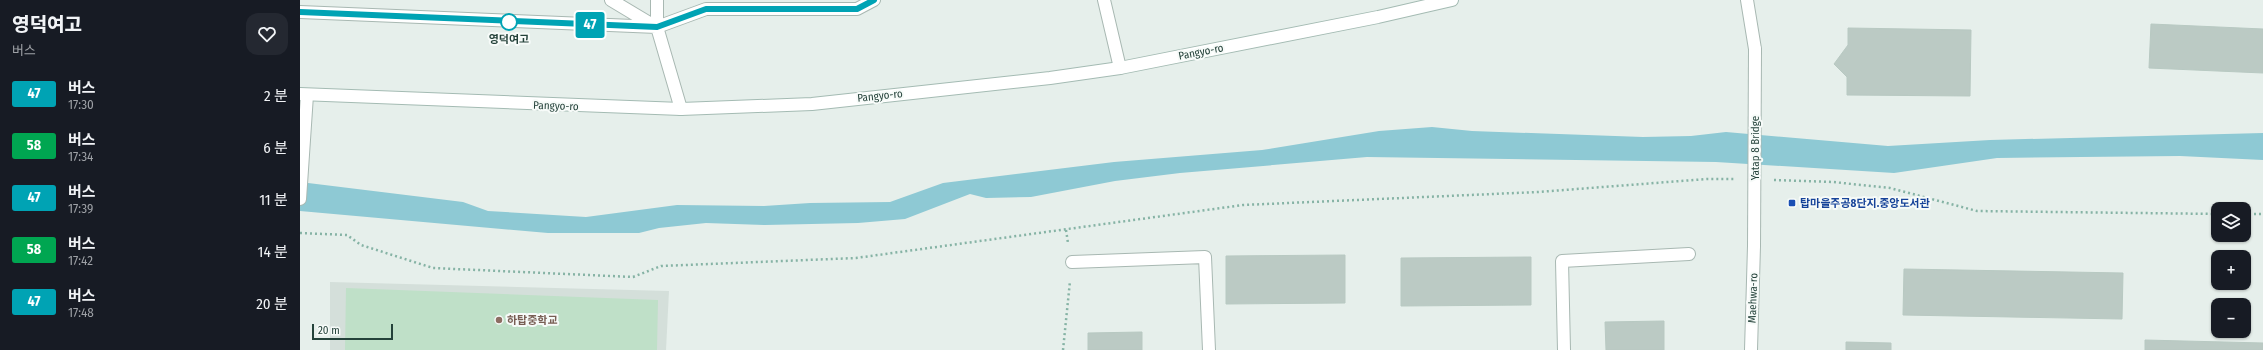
<!DOCTYPE html>
<html lang="ko">
<meta charset="utf-8">
<style>
:root{--surface:#171b24;--page:#242831;--text:#f1f3f6;--muted:#9ea1a6}
body{margin:0;font-family:"Fira Sans Condensed","Noto Sans KR",sans-serif;background:var(--page);color:var(--text);height:100vh;display:flex;flex-direction:column;font-size:15px;white-space:nowrap}
*{box-sizing:border-box;margin:0}
p{font-size:13px;color:var(--muted)}
.icon{flex:none;width:22px;height:22px;fill:none;stroke:currentColor;stroke-width:2;stroke-linecap:round;stroke-linejoin:round}
.map{position:relative;flex:1;overflow:hidden}
.drawer{display:flex;flex-direction:column;background:var(--surface);width:300px}
.drawer>*{flex:none}
.badge{padding:0 8px;border-radius:3px;font-size:14px;line-height:26px}
.fabs{position:absolute;left:1911px;top:202px;display:grid;gap:8px}
.fabs a{display:grid;place-items:center;width:40px;height:40px;border-radius:8px;background:var(--surface);box-shadow:0 1px 3px #0004;font-size:20px}
.scale{position:absolute;left:12px;bottom:10px;width:81px;box-sizing:border-box;padding-left:4px;border:2px solid #24423a;border-top:0;font-size:11px;line-height:14px;white-space:nowrap;color:#24423a;-webkit-text-stroke:3px #f7fbf9;paint-order:stroke}
.map>.badge{position:absolute;translate:-50% -50%;box-shadow:0 0 0 2px #fff}
.round{display:grid;place-items:center;flex:none;width:42px;height:42px;border-radius:12px;background:var(--page)}
.headline{display:flex;align-items:center;justify-content:space-between;height:68px;padding:0 12px}
h1{font-size:19px;font-weight:800;line-height:30px}
ul{padding:0;list-style:none}
li{display:flex;align-items:center;gap:12px;height:52px;padding:0 12px}
li div{flex:1}
li b{display:block;font-size:15px}
li em{font-style:normal}
li .badge{min-width:44px;font-weight:700;text-align:center}
main{display:flex;flex:1;min-height:0}
.map>svg:first-child{display:block}
</style>
<main>
<section class="drawer">
<div class="headline"><div><h1>영덕여고</h1><p>버스</p></div><a class="round"><svg class="icon" aria-label="heart" viewBox="0 0 24 24"><path d="M12 20l-8-8c-3-5 5-10 8-4 3-6 11-1 8 4z"/></svg></a></div>
<ul>
<li><span class="badge" style="background:#00a3b4;color:#fff">47</span><div><b>버스</b><p>17:30</p></div><em>2 분</em></li>
<li><span class="badge" style="background:#00a651;color:#fff">58</span><div><b>버스</b><p>17:34</p></div><em>6 분</em></li>
<li><span class="badge" style="background:#00a3b4;color:#fff">47</span><div><b>버스</b><p>17:39</p></div><em>11 분</em></li>
<li><span class="badge" style="background:#00a651;color:#fff">58</span><div><b>버스</b><p>17:42</p></div><em>14 분</em></li>
<li><span class="badge" style="background:#00a3b4;color:#fff">47</span><div><b>버스</b><p>17:48</p></div><em>20 분</em></li>
</ul>
</section>
<div class="map">
<svg width="1963" height="350" viewBox="0 0 1963 350">
<rect width="100%" height="100%" fill="#e6efeb"/>
<path fill="#d4dfda" d="M30 282 369 291 366 350H30Z"/>
<path fill="#bfe0c8" d="M46 288 358 300 357 350H45Z"/>
<path fill="#8ec9d4" d="M1132 127 1172 131 1343 137 1391 136 1426 132 1588 146 1690 140 1963 133V160L1880 156 1697 158 1594 173 1416 162 1067 157 880 173 815 181 731 197 686 198 670 194 605 219 558 223 465 225 406 223 359 228 339 233H248L0 211V182L163 202 188 211 286 217 377 205 464 206 510 203 590 202 643 183 814 162 962 150 1079 131Z"/>
<path fill="#bbcac4" stroke="#b8c9c2" d="M1851 24 1963 29V73L1849 68Z
M1548 28 1671 30 1670 96 1547 95V77L1534 64 1548 45Z
M1045 255V303L926 304V256Z
M1231 257V305L1101 306V258Z
M1604 269 1823 273 1822 319 1603 315Z
M1364 321V350H1306L1305 322Z
M842 332V350H788V333Z
M1845 340 1963 343V350H1845Z
M1546 342 1591 343V350H1546Z"/>
<g fill="none" stroke-linecap="round" stroke-linejoin="round">
<g stroke="#a8b8b2" stroke-width="14">
<path id="lane" d="M357 0V27L406 9H557L574 0
M772 262 905 257 909 350
M1264 350 1262 261 1389 254"/>
</g>
<g stroke="#a8b8b2" stroke-width="14">
<path id="street" d="M311 0 356 27
M804 0 820 68
M1447 0 1455 49
M0 12 357 27 381 109
M0 199 7 95
M1451 350 1454 246"/>
</g>
<g stroke="#a4bbb3" stroke-width="14">
<path id="secondary" d="M0 94 381 109 512 104 750 78 820 68 1078 17 1152 0"/>
</g>
<path stroke="#86b3a5" stroke-width="2.5" stroke-dasharray="2 3" stroke-linecap="butt" d="M1474 180 1533 182 1590 188 1677 211 1918 214
M1944 214H1963
M766 230 768 243
M0 233 47 235 61 245 133 268 333 277 361 266 556 258 943 205 1238 192 1407 179H1435
M763 350 770 281"/>
<use href="#lane" stroke="#fff" stroke-width="12"/>
<use href="#street" stroke="#fff" stroke-width="12"/>
<use href="#secondary" stroke="#fff" stroke-width="12"/>
<g stroke="#a8b8b2" stroke-width="14" stroke-linecap="butt">
<path id="street-bridge" d="M1454 246 1455 49"/>
</g>
<use href="#street-bridge" stroke="#fff" stroke-width="12"/>
</g>
<g fill="none" stroke-linecap="round" stroke-linejoin="round">
<g stroke="#fff" stroke-width="9">
<path id="line" d="M0 12 357 27 406 9H557L574 0"/>
</g>
<use href="#line" stroke="#00a3b4" stroke-width="6"/>
</g>
<circle fill="#fff" stroke="#00a3b4" stroke-width="2" cx="209" cy="22" r="8"/>
<rect fill="#1a4fb4" stroke="#f7fbf9" stroke-width="1.5" x="1488" y="199" width="8" height="8" rx="2"/>
<circle fill="#8d6e63" stroke="#f7fbf9" stroke-width="1.5" cx="199" cy="320" r="4"/>
<g text-anchor="middle" dominant-baseline="central" stroke-width="4" stroke-linejoin="round" paint-order="stroke">
<g font-size="11" font-weight="bold" fill="#24423a" stroke="#f7fbf9">
<text x="209" y="39">영덕여고</text>
</g>
<g font-size="11" fill="#24423a" stroke="#f7fbf9">
<text transform="translate(901 52) rotate(-11)">Pangyo-ro</text>
<text transform="translate(580 96) rotate(-6)">Pangyo-ro</text>
<text transform="translate(256 106) rotate(2)">Pangyo-ro</text>
<text transform="translate(1455 148) rotate(-90)">Yatap 8 Bridge</text>
<text transform="translate(1453 298) rotate(-88)">Maehwa-ro</text>
</g>
<g font-size="11" font-weight="bold" fill="#164399" stroke="#f7fbf9" text-anchor="start">
<text x="1500" y="203">탑마을주공8단지.중앙도서관</text>
</g>
<g font-size="11" font-weight="bold" fill="#785e54" stroke="#f7fbf9" text-anchor="start">
<text x="207" y="320">하탑중학교</text>
</g>
</g>
</svg>
<div class="fabs">
<a><svg class="icon" aria-label="layers" viewBox="0 0 24 24"><path d="M12 4l9 5-9 5-9-5zM3 14l9 5 9-5"/></svg></a>
<a>+</a>
<a>−</a>
</div>
<div class="scale">20 m</div>
<b class="badge" style="left:290px;top:25px;background:#00a3b4;color:#fff">47</b>
</div>
</main>
